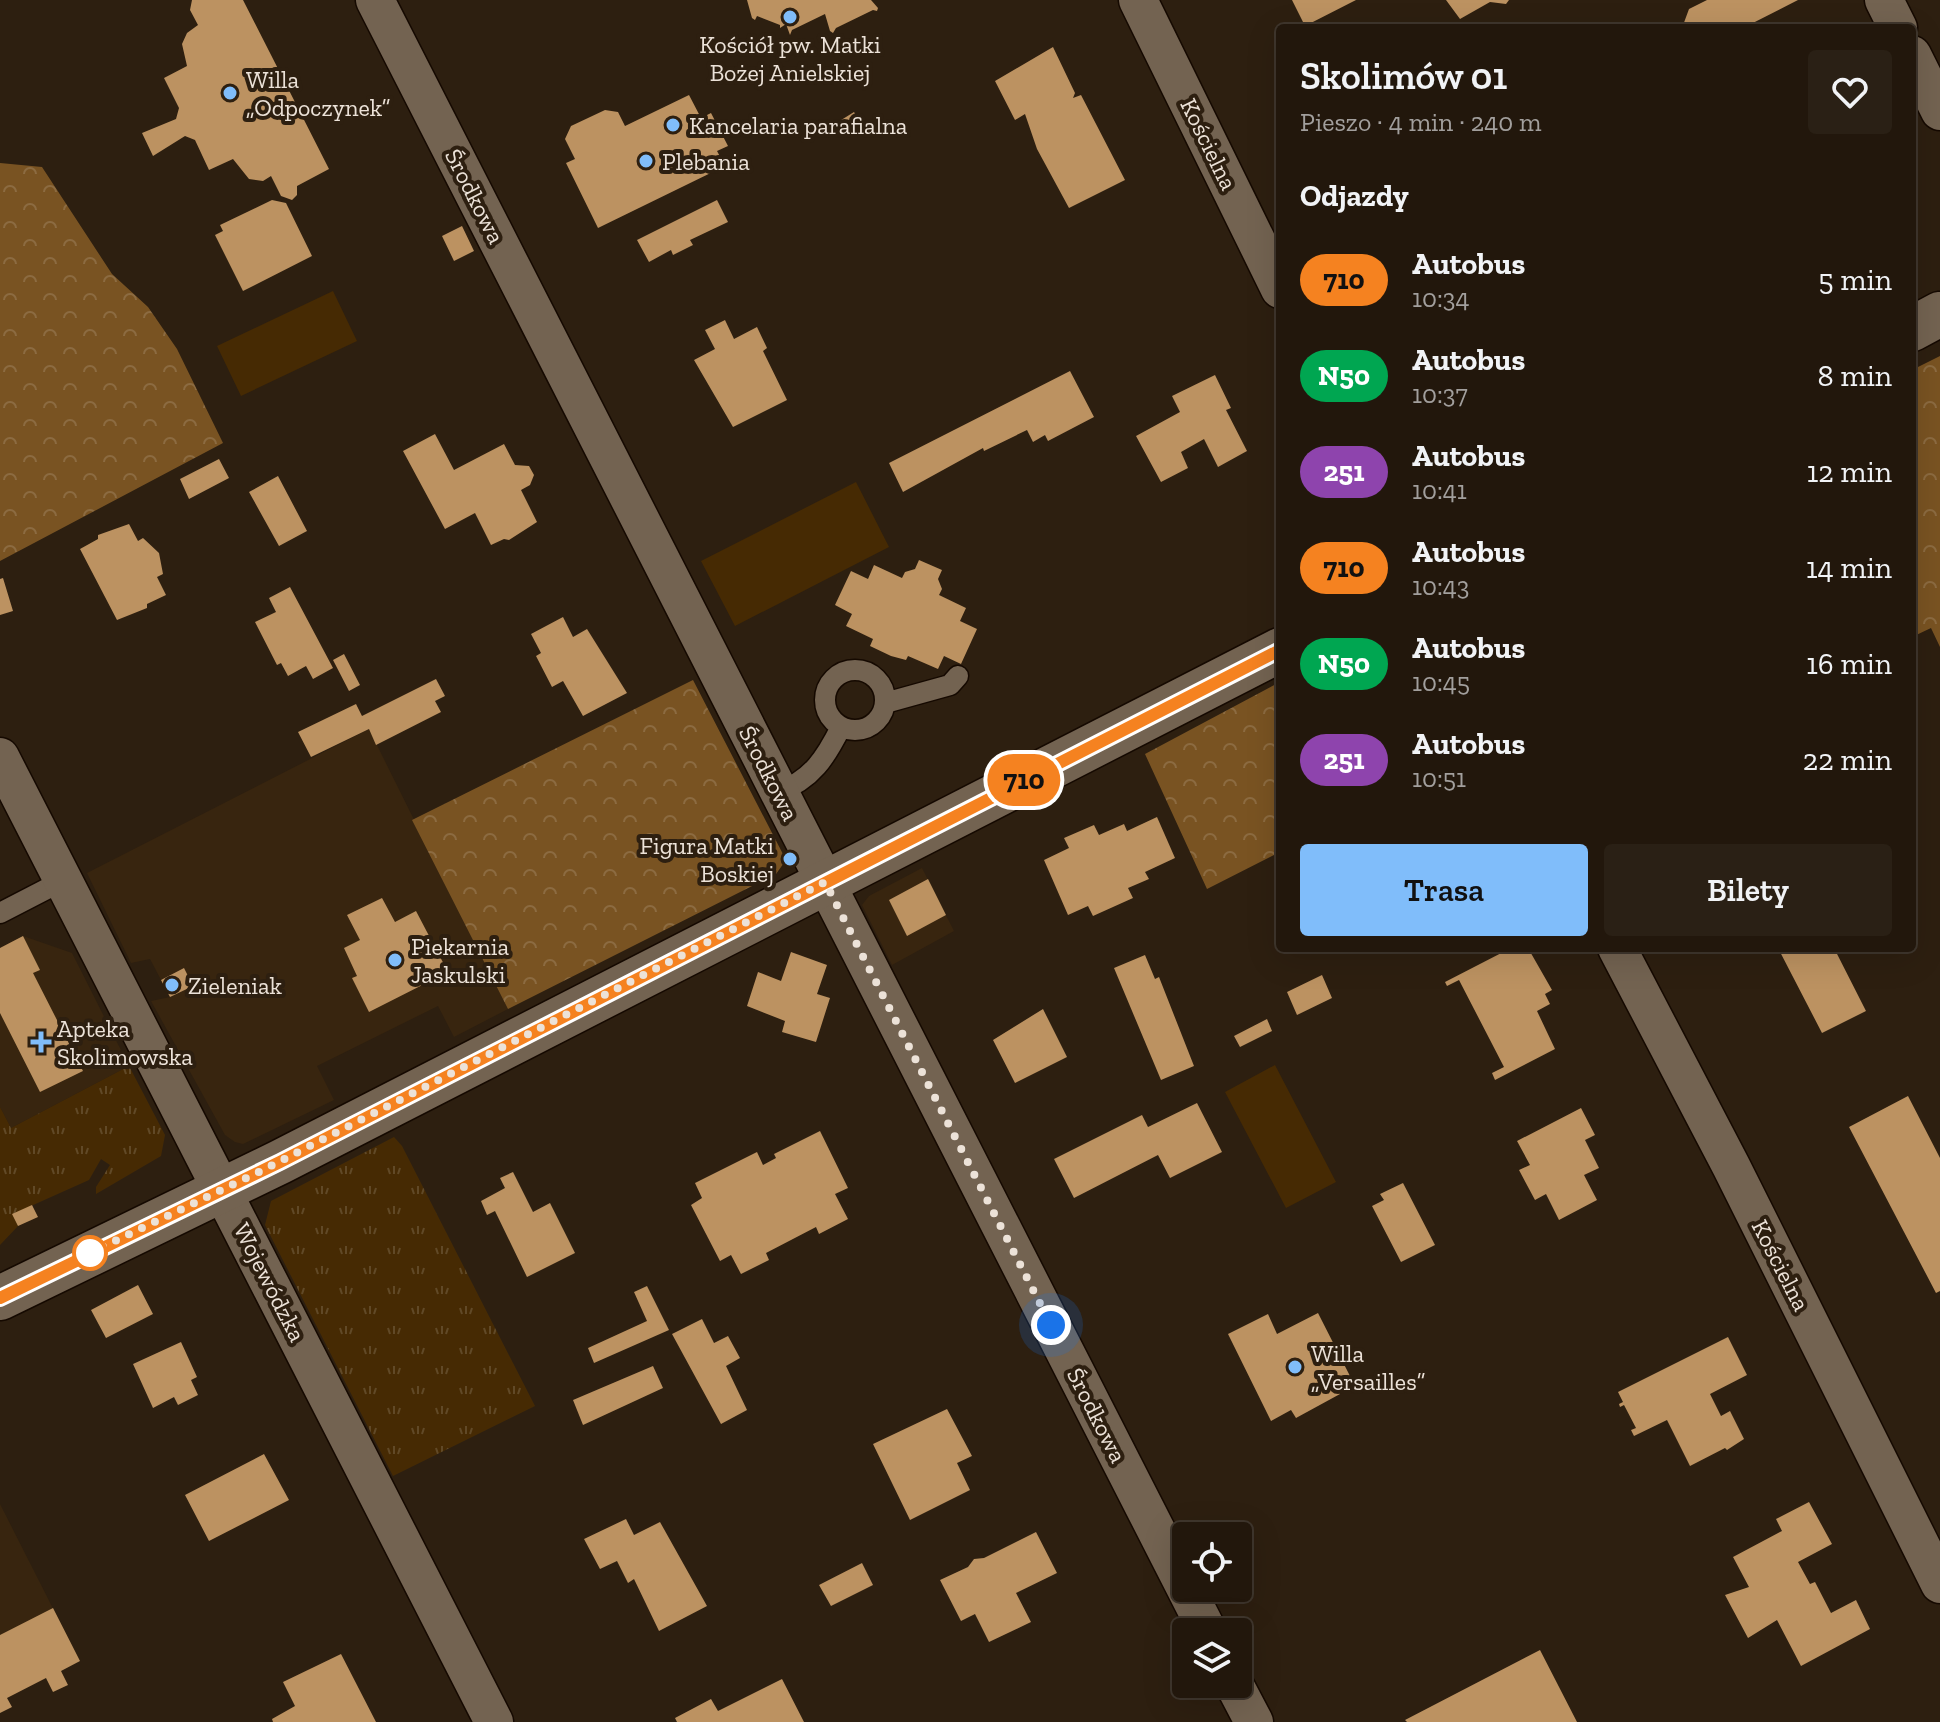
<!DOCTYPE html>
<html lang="pl">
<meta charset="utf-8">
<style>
:root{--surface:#22170c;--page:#2a2015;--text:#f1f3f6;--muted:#a29f9d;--line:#3f362d;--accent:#80bdfa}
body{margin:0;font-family:"Zilla Slab",serif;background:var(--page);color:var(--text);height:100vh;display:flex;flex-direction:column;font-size:30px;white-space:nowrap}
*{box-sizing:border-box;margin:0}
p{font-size:26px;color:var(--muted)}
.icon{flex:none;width:44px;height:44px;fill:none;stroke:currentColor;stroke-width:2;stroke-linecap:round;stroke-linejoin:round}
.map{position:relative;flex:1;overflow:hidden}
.details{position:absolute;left:1276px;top:24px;width:640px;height:928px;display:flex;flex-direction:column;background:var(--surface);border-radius:8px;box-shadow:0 8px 32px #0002,0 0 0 2px var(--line)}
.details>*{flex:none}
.badge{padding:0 16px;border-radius:26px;font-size:28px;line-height:52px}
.tools{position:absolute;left:1172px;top:1522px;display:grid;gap:16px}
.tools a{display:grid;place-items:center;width:80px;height:80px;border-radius:8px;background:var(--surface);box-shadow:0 8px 32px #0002,0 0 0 2px var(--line);font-size:40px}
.you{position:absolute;width:40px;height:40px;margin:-20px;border:6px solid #fff;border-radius:50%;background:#1a73e8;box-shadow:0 0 0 12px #1a73e833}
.map>.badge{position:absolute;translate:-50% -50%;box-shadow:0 0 0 4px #fff}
h2{padding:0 24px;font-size:30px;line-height:72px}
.round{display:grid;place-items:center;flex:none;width:84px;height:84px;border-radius:8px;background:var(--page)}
.headline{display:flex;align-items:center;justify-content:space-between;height:136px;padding:0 24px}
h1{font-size:38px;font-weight:600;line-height:60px}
.action{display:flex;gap:16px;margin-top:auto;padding:16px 24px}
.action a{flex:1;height:92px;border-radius:8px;background:var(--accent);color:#111;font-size:32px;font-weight:600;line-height:92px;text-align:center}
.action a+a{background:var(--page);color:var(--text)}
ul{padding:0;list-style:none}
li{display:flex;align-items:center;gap:24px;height:96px;padding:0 24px}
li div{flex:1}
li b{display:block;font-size:30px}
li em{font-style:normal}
li .badge{min-width:88px;font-weight:700;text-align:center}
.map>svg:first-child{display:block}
</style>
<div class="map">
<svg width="1940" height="1722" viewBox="0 0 1940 1722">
<defs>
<pattern id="grass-tufts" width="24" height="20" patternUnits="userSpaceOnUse" patternTransform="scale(2)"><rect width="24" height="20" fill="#462a03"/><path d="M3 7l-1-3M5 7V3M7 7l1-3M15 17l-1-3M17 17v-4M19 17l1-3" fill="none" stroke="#614927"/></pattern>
<pattern id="forest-crowns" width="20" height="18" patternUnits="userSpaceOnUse" patternTransform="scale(2)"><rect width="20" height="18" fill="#795322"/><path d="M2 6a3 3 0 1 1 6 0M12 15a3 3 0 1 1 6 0" fill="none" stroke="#8c6b41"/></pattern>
</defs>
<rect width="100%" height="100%" fill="#2d1f10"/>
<path fill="#38250f" d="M369 729 508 1009 454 1037 438 1006 317 1066 334 1100 243 1144 235 1142 225 1135 151 1001 170 997 150 959 131 963 87 873Z
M922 868 954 931 892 965 862 905 869 896Z
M23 936 72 953 129 1066 11 1128 0 1107V948Z
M0 1504 69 1640 0 1676Z"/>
<path fill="url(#grass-tufts)" d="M129 1066 165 1135 161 1156 96 1194V1187L110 1165 101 1159 89 1180 13 1214 18 1226 0 1245V1107L11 1128Z
M394 1137 402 1146 535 1406 393 1476 265 1225 271 1201Z"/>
<path fill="url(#forest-crowns)" d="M0 163 42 167 112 274 148 307 177 349 223 443 0 561Z
M1940 356V647L1931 628 1912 637V370Z
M693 680 786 860 776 874 508 1009 412 820Z
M1280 682V852L1207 889 1145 754Z"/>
<path fill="#462a03" d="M333 291 357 341 241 396 217 346Z
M856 482 889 547 735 626 701 561Z
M1275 1065 1336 1182 1286 1208 1225 1092Z"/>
<path fill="#bc9261" d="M192 0H243L329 169 297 186V195L292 200 281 196 271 176 263 181 249 179 233 159 209 170 195 140 185 136 153 156 142 133 176 119 179 108 164 78 187 66 182 44 187 33 198 25 190 10Z
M747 0H871L878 8 877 11 873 10 836 28 833 33 830 31 825 14 792 30 790 35 786 24 780 28V25L757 16 755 20 752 18Z
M1292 0H1356L1305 26Z
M1446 0H1509L1506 4 1490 2 1460 19Z
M1707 0H1798L1743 28H1682L1689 9Z
M1053 47 1075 93 1073 98 1081 95 1125 180 1069 208 1037 149 1025 114 1015 120 995 81Z
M689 95 701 118 711 113 728 146 717 151 725 166 598 228 566 163 575 159 565 139 571 126 605 110 618 112 625 126Z
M854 112 861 123 844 133 838 122Z
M272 200 286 203 312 256 243 291 215 235 223 231 220 225Z
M717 200 728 222 690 240 693 245 673 255 671 250 649 262 637 240Z
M462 226 474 251 454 261 442 236Z
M725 320 734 339 757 327 767 348 763 351 787 400 733 427 694 360 715 349 705 330Z
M1070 371 1094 417 1048 441 1045 435 1033 442 1027 430 984 451 983 448 903 492 889 463Z
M1215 375 1231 408 1226 410 1247 451 1218 467 1204 439 1181 452 1188 468 1161 482 1136 436 1180 412 1172 396Z
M435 434 454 470 504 444 515 465 529 466 534 475 530 485 521 490 537 522 509 540 504 539 491 545 475 513 445 529 403 451Z
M219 459 229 478 189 499 180 479Z
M278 476 307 531 279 546 249 492Z
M129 524 138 541 143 538 159 553 163 574 157 577 166 595 147 604V608L117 620 80 549 98 539V535Z
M919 560 942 570 938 579 942 589 939 595 966 608 960 621 977 629 961 664 944 656 938 669 908 656 906 660 891 656 870 646 873 639 846 626 852 614 835 605 851 571 868 579 874 565 902 578 905 572 915 569Z
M3 578 13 611 0 615V579Z
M290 587 333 668 313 679 306 666 288 676 281 663 277 665 255 622 276 612 269 598Z
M563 617 573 637 587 629 627 693 583 716 563 681 552 687 536 656 541 653 531 634Z
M344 654 360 685 349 691 333 660Z
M436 679 445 696 435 701 441 712 376 745 369 729 311 757 298 732 356 704 362 716Z
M1157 817 1175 858 1145 872 1149 879 1128 888 1133 898 1093 916 1088 906 1068 915 1044 860 1069 848 1064 838 1094 825 1099 835 1124 824 1127 831Z
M928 879 946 915 907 936 889 900Z
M382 898 395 922 416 911 448 972 369 1012 352 978 357 976 344 948 360 940 347 915Z
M23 936 40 970 33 973 83 1071 40 1092 0 1013V948Z
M1511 948H1528L1552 990 1545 994 1550 1004 1537 1011 1555 1049 1495 1080 1492 1073 1504 1067 1459 980 1447 986 1445 982Z
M1778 948H1834L1866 1011 1822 1033Z
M791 952 827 965 817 994 830 998 816 1042 782 1032 785 1021 747 1006 758 972 781 981Z
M1145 955 1155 979 1159 977 1194 1066 1161 1080 1114 968Z
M184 968 193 986 170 997 161 980Z
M1322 975 1332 998 1297 1015 1287 992Z
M1043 1009 1067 1057 1015 1083 993 1040Z
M1267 1019 1272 1031 1240 1047 1234 1036Z
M1908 1096 1940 1158V1291L1936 1293 1849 1127Z
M1197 1103 1222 1152 1170 1178 1158 1155 1074 1198 1054 1159 1142 1115 1148 1127Z
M1581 1108 1595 1135 1585 1140 1599 1168 1584 1175 1597 1200 1559 1220 1546 1194 1535 1200 1519 1170 1530 1165 1517 1141Z
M820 1131 848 1188 835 1194 848 1219 819 1234 816 1227 766 1253 769 1260 741 1274 731 1255 720 1261 691 1205 702 1198 695 1183 757 1152 763 1165 776 1158 774 1154Z
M513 1172 533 1212 550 1203 575 1253 527 1277 495 1211 487 1215 481 1201 505 1188 500 1178Z
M1403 1183 1435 1245 1401 1262 1372 1206 1384 1200 1380 1194Z
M32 1205 38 1217 18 1226 12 1214Z
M138 1285 153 1314 106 1338 91 1310Z
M647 1286 669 1330 594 1363 588 1348 647 1321 634 1292Z
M1318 1313 1352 1380 1336 1388 1340 1394 1296 1418 1291 1410 1271 1421 1228 1334 1268 1314 1277 1334Z
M702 1319 714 1343 728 1336 740 1358 726 1366 747 1410 721 1424 672 1334Z
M1728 1337 1747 1375 1710 1394 1721 1416 1730 1411 1744 1439 1727 1450 1725 1448 1690 1466 1667 1420 1634 1436 1631 1430 1636 1428 1624 1405 1620 1407 1619 1404 1623 1402 1618 1392Z
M181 1342 197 1377 191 1380 198 1395 178 1405 174 1397 153 1408 133 1364Z
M653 1366 663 1388 583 1425 573 1400Z
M947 1409 972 1456 957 1463 970 1490 910 1520 873 1444Z
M264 1454 289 1500 209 1541 185 1495Z
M1809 1502 1832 1544 1798 1562 1810 1584 1815 1582 1831 1613 1856 1600 1870 1629 1801 1666 1777 1620 1748 1638 1725 1595 1749 1587 1733 1557 1782 1531 1776 1519Z
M626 1519 634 1535 660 1522 707 1606 659 1631 634 1579 628 1583 617 1561 600 1569 584 1539Z
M1036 1532 1057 1573 1016 1593 1031 1622 989 1642 975 1614 961 1621 940 1580 968 1567 974 1559 984 1558Z
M862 1563 873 1585 831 1606 819 1585Z
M53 1608 80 1661 61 1671 68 1685 53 1692 46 1678 7 1698 12 1707 0 1713V1635Z
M1540 1650 1577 1722H1407L1405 1720Z
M341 1654 376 1722H273L272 1719 295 1706 283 1682Z
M782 1679 804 1722H677L675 1718 711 1699 718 1711Z"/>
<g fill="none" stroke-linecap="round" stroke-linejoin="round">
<g stroke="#150900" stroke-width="23">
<path id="service" d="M825 700a30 30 0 1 1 60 0a30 30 0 1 1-60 0Z
M885 703 950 685 958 676
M778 792C812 780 826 757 841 727
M0 913 64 880"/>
</g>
<g stroke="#150900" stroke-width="41">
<path id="minor" d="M375 0 1208 1632
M1138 0 1280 289
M1884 0 1898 28
M1912 55 1940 111
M0 757 494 1722
M1617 948 1731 1166 1940 1584
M1234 1684 1254 1722"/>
</g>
<g stroke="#150900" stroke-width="47">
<path id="tertiary" d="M1912 329 1940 314
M0 1298 280 1162 1280 650"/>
</g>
<use href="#service" stroke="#736351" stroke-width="20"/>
<use href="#minor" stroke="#736351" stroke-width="38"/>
<use href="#tertiary" stroke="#736351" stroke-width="44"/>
</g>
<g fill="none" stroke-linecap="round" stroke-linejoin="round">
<g stroke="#fff" stroke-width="18">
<path id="line" d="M0 1298 280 1162 1280 650"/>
</g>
<use href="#line" stroke="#f58220" stroke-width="12"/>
<path stroke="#ece2d8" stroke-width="8" stroke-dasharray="0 14.4" d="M90 1253 261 1171 825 882 1051 1325"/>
</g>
<g fill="#80bdfa" stroke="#2d1f10" stroke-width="3">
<circle cx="790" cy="17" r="8"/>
<circle cx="230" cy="93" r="8"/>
<circle cx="673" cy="125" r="8"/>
<circle cx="646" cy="161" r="8"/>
<circle cx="790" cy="859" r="8"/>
<circle cx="395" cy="960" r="8"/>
<circle cx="172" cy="985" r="8"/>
<path d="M37 1030h8v8h8v8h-8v8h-8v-8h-8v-8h8z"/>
<circle cx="1295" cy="1367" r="8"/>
</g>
<circle fill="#fff" stroke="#f58220" stroke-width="4" cx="90" cy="1253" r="16"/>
<g text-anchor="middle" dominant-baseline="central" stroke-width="8" stroke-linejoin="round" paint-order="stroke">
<g font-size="24" fill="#ece2d8" stroke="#2d1f10" text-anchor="start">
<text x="790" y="44" text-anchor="middle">Kościół pw. Matki<tspan x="790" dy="28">Bożej Anielskiej</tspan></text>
<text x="246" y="79">Willa<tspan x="246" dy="28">„Odpoczynek”</tspan></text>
<text x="689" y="125">Kancelaria parafialna</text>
<text x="662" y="161">Plebania</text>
<text x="774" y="845" text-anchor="end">Figura Matki<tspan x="774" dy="28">Boskiej</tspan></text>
<text x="411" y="946">Piekarnia<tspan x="411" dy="28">Jaskulski</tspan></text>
<text x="188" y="985">Zieleniak</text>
<text x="57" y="1028">Apteka<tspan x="57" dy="28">Skolimowska</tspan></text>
<text x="1311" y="1353">Willa<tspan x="1311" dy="28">„Versailles”</tspan></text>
</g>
<g font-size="24" fill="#ece2d8" stroke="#2d1f10">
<text transform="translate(1209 144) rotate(64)">Kościelna</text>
<text transform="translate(475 196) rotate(63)">Środkowa</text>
<text transform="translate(769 773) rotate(63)">Środkowa</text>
<text transform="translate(1781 1265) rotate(63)">Kościelna</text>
<text transform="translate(270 1282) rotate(63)">Wojewódzka</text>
<text transform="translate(1097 1415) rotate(63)">Środkowa</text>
</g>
</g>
</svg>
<div class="tools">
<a><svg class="icon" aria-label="locate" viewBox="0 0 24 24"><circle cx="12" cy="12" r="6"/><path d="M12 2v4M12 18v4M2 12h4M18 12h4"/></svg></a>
<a><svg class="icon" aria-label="layers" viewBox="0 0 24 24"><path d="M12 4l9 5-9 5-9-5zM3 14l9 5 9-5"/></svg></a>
</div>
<div class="you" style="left:1051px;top:1325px"></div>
<b class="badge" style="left:1024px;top:780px;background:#f58220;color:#111">710</b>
<section class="details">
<div class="headline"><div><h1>Skolimów 01</h1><p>Pieszo · 4 min · 240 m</p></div><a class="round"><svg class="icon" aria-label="heart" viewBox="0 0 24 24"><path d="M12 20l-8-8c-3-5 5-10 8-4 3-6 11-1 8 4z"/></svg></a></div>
<h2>Odjazdy</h2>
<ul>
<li><span class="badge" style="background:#f58220;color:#111">710</span><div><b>Autobus</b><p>10:34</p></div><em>5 min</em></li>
<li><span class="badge" style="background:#00a651;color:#fff">N50</span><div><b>Autobus</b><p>10:37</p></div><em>8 min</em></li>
<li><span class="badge" style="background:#8e44ad;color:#fff">251</span><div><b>Autobus</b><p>10:41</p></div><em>12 min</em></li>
<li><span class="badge" style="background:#f58220;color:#111">710</span><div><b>Autobus</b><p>10:43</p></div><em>14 min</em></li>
<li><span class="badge" style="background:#00a651;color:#fff">N50</span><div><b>Autobus</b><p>10:45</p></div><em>16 min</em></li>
<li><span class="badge" style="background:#8e44ad;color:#fff">251</span><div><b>Autobus</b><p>10:51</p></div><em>22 min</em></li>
</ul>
<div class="action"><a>Trasa</a><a>Bilety</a></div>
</section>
</div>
